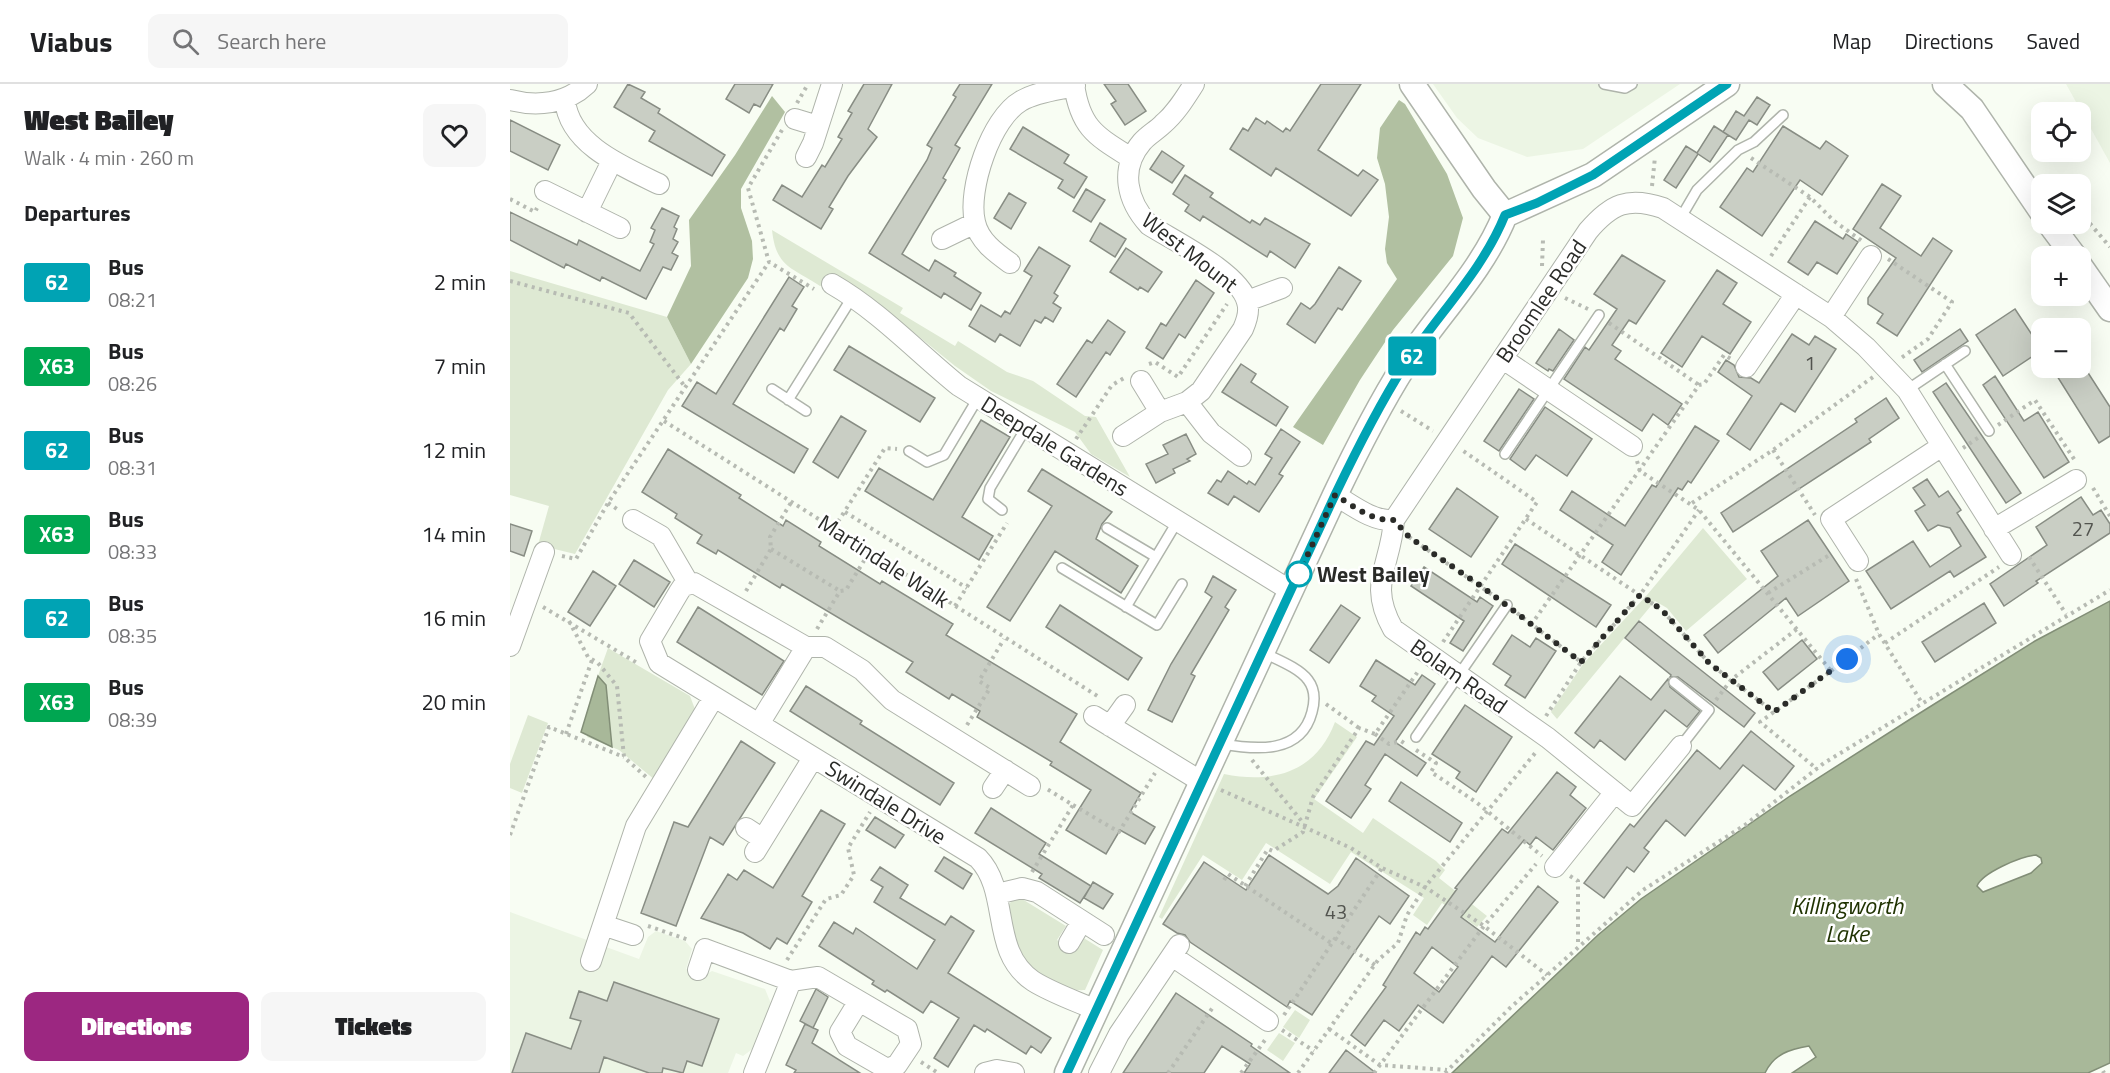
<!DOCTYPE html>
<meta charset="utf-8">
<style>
:root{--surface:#fff;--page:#f6f6f6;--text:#202124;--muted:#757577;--line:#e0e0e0;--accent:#9c2781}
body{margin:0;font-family:"Titillium Web",sans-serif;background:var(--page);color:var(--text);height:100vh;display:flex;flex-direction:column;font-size:22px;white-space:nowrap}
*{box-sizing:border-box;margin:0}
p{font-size:20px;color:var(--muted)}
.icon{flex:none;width:33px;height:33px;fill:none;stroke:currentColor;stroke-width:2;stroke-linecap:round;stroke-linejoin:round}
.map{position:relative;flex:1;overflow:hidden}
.drawer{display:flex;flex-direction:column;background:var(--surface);width:510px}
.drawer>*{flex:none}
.badge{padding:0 12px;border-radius:4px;font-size:21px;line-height:39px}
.controls{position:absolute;left:1521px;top:18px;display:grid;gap:12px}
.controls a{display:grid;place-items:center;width:60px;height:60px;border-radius:12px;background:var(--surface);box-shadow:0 6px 24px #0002;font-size:30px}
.you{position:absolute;width:30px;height:30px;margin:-15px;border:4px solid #fff;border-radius:50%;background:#1a73e8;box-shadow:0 0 0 9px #1a73e833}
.map>.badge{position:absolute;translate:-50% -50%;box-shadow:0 0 0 3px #fff}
h2{padding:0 24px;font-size:22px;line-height:54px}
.round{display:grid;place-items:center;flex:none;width:63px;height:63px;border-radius:12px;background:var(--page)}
.summary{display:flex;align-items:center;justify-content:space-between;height:102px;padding:0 24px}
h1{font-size:28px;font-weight:800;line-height:45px}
.button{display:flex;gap:12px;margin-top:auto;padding:12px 24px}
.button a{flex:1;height:69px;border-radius:12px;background:var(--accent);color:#fff;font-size:24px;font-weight:800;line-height:69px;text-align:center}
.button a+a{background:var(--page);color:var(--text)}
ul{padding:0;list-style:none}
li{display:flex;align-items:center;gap:18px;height:84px;padding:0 24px}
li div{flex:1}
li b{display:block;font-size:22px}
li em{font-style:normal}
li .badge{min-width:66px;font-weight:700;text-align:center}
header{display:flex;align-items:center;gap:36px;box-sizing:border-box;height:84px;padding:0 30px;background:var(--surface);border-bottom:2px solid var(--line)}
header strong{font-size:28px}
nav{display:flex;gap:33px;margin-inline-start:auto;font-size:21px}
.search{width:420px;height:54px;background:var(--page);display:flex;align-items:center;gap:15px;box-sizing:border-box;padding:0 21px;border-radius:12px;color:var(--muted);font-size:22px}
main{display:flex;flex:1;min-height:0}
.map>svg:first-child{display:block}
</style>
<header>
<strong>Viabus</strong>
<div class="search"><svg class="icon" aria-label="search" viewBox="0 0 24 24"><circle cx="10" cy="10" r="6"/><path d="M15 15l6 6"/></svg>Search here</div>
<nav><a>Map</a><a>Directions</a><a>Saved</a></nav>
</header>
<main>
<section class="drawer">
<div class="summary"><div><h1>West Bailey</h1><p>Walk · 4 min · 260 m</p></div><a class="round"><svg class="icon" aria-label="heart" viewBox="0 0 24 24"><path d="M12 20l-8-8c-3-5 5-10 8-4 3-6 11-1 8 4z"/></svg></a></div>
<h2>Departures</h2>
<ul>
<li><span class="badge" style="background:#00a3b4;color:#fff">62</span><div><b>Bus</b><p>08:21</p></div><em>2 min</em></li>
<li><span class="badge" style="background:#00a651;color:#fff">X63</span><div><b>Bus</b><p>08:26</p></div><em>7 min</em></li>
<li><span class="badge" style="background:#00a3b4;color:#fff">62</span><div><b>Bus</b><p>08:31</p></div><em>12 min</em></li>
<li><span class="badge" style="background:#00a651;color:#fff">X63</span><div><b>Bus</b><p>08:33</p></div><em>14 min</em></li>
<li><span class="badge" style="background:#00a3b4;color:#fff">62</span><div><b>Bus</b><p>08:35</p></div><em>16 min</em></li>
<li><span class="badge" style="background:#00a651;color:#fff">X63</span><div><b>Bus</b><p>08:39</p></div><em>20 min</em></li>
</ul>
<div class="button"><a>Directions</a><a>Tickets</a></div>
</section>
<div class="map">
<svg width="1600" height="989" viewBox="0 0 1600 989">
<rect width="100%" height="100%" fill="#f8fdf3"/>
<path fill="#ecf5e4" d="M923 0H1170L1073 65 1017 73 968 54 947 34Z
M1600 0V79L1556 0Z
M0 828 129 875 138 853 146 847 175 857 182 865 176 885 195 891 202 887 255 905 262 922 245 963 233 972 226 969 218 989H0Z"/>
<path fill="#dee9d3" d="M262 146 393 224 390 229 445 262 448 257 497 288 523 297 575 332 586 333 620 393 581 370 565 348 481 307 445 282 365 217 325 196 310 202C281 183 266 183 262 146Z
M0 187 157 233 181 280 158 306 65 470 28 461 39 422 0 411Z
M1193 444 1237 495 1176 547 1157 524 1145 517 1047 635 1041 628 1073 580 1137 511Z
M98 564 180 612 186 628 145 696 109 666 77 653 82 626 80 614Z
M18 631 38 639 12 709 0 704V680Z
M825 638 847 653 804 715 853 749 863 734 926 777 935 786 929 794 977 832 967 843 932 819 917 841 903 831 914 814 841 768 820 800 756 759 732 796 693 771 652 835 649 833 714 690C764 700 806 688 825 638Z
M504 813 512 815 556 842 547 856 563 867 572 853 593 866 575 906C551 908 516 887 505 865 500 854 499 836 497 824Z
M785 926 800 936 789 954 773 943Z
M769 949 785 959 773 977 757 966Z"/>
<path fill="#b1c0a1" d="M262 12 275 28 231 105V124L242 157 243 175 238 194 181 280 157 233 181 182 179 136 225 71Z
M889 16 895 20 937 90 953 134 943 172 883 246 850 296 813 361 783 343 887 195 877 179 875 165 879 133 875 100 867 74 870 44Z"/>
<path fill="#a8b899" stroke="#828e77" stroke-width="1.5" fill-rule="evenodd" d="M1600 517V979L1578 989H1282L1306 973 1299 962C1280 965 1264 970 1255 989H942L1088 851 1131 815 1280 712 1402 634 1525 557ZM1526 771 1531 774 1532 779 1521 789 1473 808 1467 802C1472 789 1511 772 1526 771Z
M88 592 96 601 102 663 71 648Z"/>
<path fill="#c9cec4" stroke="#888d84" stroke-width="1.5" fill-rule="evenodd" d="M118 0 135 8 131 14 150 25 148 29 215 71 202 92 139 57 145 47 104 23Z
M225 0H263L250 23 244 20 239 29 216 15Z
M354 0H382L358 45 367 53 338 92 319 123 323 125 311 145 263 116 272 101 292 113 312 81 315 83 332 55 328 53 342 29 338 27Z
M450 0H482L445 61 450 64 433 94 436 96 392 170 419 187 425 176 446 189 444 192 471 209 461 226 434 209 431 214 359 169 417 76 422 64 417 61 446 13 443 11Z
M594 0H618L636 27 615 41 601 20 606 17Z
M811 0H851L808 66 848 92 853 86 868 96 841 132 766 84 761 92 720 65 733 44 738 47 746 34 755 40 757 37 773 48 776 44 780 47Z
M1247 13 1260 21 1247 41 1239 36 1226 56 1213 48 1226 27 1234 32Z
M0 36 50 61 38 86 0 67Z
M1204 42 1218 51 1200 78 1188 70 1166 104 1154 96 1176 62 1187 69Z
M1273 42 1310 65 1316 57 1338 72 1312 111 1290 96 1252 152 1210 123 1237 84 1243 88Z
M513 43 559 71 554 79 577 93 564 114 548 104 553 96 500 65Z
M652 67 674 82 662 99 640 85Z
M675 91 703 109 700 113 740 139 742 136 750 141 755 134 800 160 785 184 760 167 757 173 693 132 690 137 675 127 679 121 663 110Z
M1372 100 1391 112 1370 144 1411 172 1423 154 1442 167 1387 252 1367 239 1373 230 1358 220V214L1386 174 1343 145Z
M576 105 595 116 581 138 563 127Z
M499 109 516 119 501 145 484 134Z
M152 124 169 132 164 143 167 145 163 155 168 158 162 169 168 172 161 186 153 183 136 215 92 193 90 197 56 180 54 184 0 156V128L67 161 69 156 130 187 144 160 140 158 145 146 141 144Z
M1305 137 1333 155 1336 150 1348 158 1327 190 1307 178 1298 191 1278 178Z
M590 139 616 155 605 173 580 157Z
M529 163 560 182 544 209 548 212 543 219 551 224 543 238 535 233 531 239 525 236 510 262 490 250 485 258 459 242 471 221 491 233 495 227 500 230 522 192 514 187Z
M616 164 652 188 638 208 630 203 628 206 600 188Z
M1112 171 1155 197 1126 240 1119 236 1102 261 1111 267 1105 275 1172 320 1158 341 1143 330 1132 347 1054 295 1075 263 1079 266 1107 225 1084 210Z
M829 183 851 197 832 226 828 224 805 259 777 240 791 219 800 225 805 220Z
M1207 186 1227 199 1213 220 1241 238 1220 270 1192 252 1172 283 1151 269Z
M279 193 294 203 282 222 287 225 274 247 270 244 223 320 298 365 284 389 172 322 187 298 206 310Z
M686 196 704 209 675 254 669 250 653 275 636 264 651 239 656 242Z
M1505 225 1532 266 1493 292 1466 251Z
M598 236 615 248 600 271 596 268 566 313 547 300 577 256 582 259Z
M1049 245 1064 256 1043 287 1039 285 1038 287 1026 279Z
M1450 245 1458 257 1412 288 1404 276Z
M1282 250 1299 261 1305 252 1326 265 1285 328 1271 319 1240 366 1217 350 1242 312 1208 288 1216 276 1224 281 1229 293 1241 294 1249 299Z
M339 262 425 314 410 338 324 286Z
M731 280 746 290 741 298 778 323 766 342 712 308Z
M1542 284H1575L1600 323V352L1589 359Z
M1485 292 1514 337 1528 328 1559 378 1534 394 1473 301Z
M1436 299 1511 409 1496 419 1423 308Z
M1009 305 1024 315 989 367 974 357Z
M1376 314 1389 334 1359 355 1361 358 1223 448 1211 429 1347 338 1345 335Z
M1035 323 1082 355 1057 392 1026 371 1015 386 1000 375Z
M331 332 356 347 328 394 303 378Z
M471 336 500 353 452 433 483 452 469 476 355 407 369 384 423 416Z
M1185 342 1209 357 1181 399 1178 397 1172 406 1168 404 1111 491 1092 478 1103 461 1050 426 1062 407 1115 442 1142 401 1146 403Z
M771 345 790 358 769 390 773 392 749 428 724 412 718 421 698 409 707 396 711 398 718 387 737 400 739 397 745 401 762 374 755 370Z
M676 350 686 370 677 375 680 377 663 385 665 389 646 399 636 380 658 370 653 361Z
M158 365 231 411 229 414 273 442 276 436 311 458 309 462 370 500 372 497 443 540 436 551 567 630 550 658 631 709 620 728 645 743 635 760 610 746 596 770 556 746 581 706 540 681 542 678 467 633 470 627 442 610 439 615 396 588 403 578 272 500 270 504 208 466 206 470 187 459 192 451 165 434 167 430 132 408Z
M532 385 602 428 592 440 586 455 628 482 611 509 545 467 500 537 477 523 542 422 518 407Z
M1417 395 1429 413 1438 407 1451 426 1447 429 1476 473 1444 493 1440 487 1381 525 1356 487 1403 457 1420 483 1451 462 1440 444 1428 441 1418 447 1405 427 1415 421 1403 404Z
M947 404 988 433 961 473 919 445Z
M1571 413 1583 431 1591 426 1600 440V449L1526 497 1528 499 1494 522 1480 500 1537 461 1526 443Z
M1298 436 1339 497 1288 532 1276 514 1208 569 1194 551 1268 492 1251 467Z
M0 440 22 447 14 472 0 467Z
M1005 460 1101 521 1086 543 992 480Z
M124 476 160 498 144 523 109 500Z
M914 483 967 518 970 513 983 522 953 567 940 559 954 537 901 502Z
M83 487 106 502 80 542 58 528Z
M703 492 726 506 715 523 719 526 681 590 685 592 662 638 638 626 661 580 702 513 695 508Z
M1474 519 1486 539 1425 578 1412 558Z
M550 521 632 574 618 596 536 543Z
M831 521 850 534 819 579 800 566Z
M188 523 274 577 252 611 167 558Z
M1129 537 1245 629 1234 643 1168 593H1160L1161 591 1115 554Z
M1002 551 1020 563 1026 554 1046 567 1015 614 995 601 1001 592 983 580Z
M1292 556 1307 575 1268 606 1253 588Z
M866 576 905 601 912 591 925 600 885 658 916 679 907 692 875 670 855 701 861 705 841 734 816 717 856 657 864 661 884 632 862 617 866 612 850 602Z
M1110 592 1141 616 1158 595 1160 603 1190 627 1177 643 1155 626 1115 676 1090 656 1084 664 1065 649Z
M296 602 352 637 350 640 444 699 430 721 280 627Z
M955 621 1002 653 966 708 946 694 950 688 922 670Z
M1241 647 1284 682 1265 706 1233 681 1175 752 1156 736 1134 764 1139 768 1124 788 1117 783 1094 814 1074 799 1120 740 1124 743 1187 666 1210 685Z
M231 657 265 679 213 761 200 753 166 842 131 829 164 738 178 743Z
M1047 688 1066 703 1060 711 1076 724 1043 766 1026 753 1020 761 1014 756 951 833 985 858 1028 802 1048 818 996 883 982 872 933 939 908 921 889 947 874 936 855 962 841 951 876 903 873 901 906 848 910 851 915 843 918 845 947 805 945 804 992 745 998 749ZM922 863 948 883 929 908 904 889Z
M891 698 952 739 940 758 879 717Z
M481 724 536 759 529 770 581 802 570 819 529 794 532 790 465 749Z
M311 726 335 740 292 812 302 818 277 860 267 854 260 865 233 849 191 834 218 790 227 796 234 786 263 804Z
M365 733 394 751 385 764 356 746Z
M759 771 818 810 828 802 846 774 899 812 880 840 869 832 802 931 780 917 777 923 680 858 675 851 667 849 653 840 694 778 736 806Z
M434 773 462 790 453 805 425 787Z
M370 783 398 801 390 814 435 841 441 832 464 847 438 889 541 954 531 969 521 962 516 970 477 945 475 948 464 941 438 983 424 974 449 934 421 917 413 929 377 906 375 908 362 900 364 897 309 862 324 838 343 850 346 844 407 885 425 856 364 818 373 803 361 796Z
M583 798 603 810 593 825 574 814Z
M104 898 209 935 192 982 177 977 173 989 153 984 152 989H139L94 973 89 989H2L16 949 61 965 71 937 60 934 69 907 97 917Z
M306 905 318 913 303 944 290 937Z
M666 909 742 960 741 962 780 989H734L740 980 712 962 694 989H613Z
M295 940 308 946 302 959 350 989H284L286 986 276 981Z
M836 966 866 989H819Z"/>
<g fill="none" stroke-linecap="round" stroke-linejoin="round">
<g stroke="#afb4ab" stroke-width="12">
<path id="service" d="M1094 0 1115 4 1122 0
M1170 135 1187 106 1228 66 1244 58 1273 31
M1435 280 1479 347
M262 305 296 327
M1397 306 1455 267
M278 316 343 212
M399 367 417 378 434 371 468 314
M995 370 1089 231
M492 426 478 415 480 404 516 344
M597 444 646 473
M552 484 647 541 672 500
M616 523 667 438
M1164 598 1199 626 1171 662
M906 653 997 521
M712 660C747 666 791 670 802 628 805 617 805 605 798 596 789 584 768 576 754 569"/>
</g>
<g stroke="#afb4ab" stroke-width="22">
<path id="minor" d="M564 0C570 44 586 52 621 74
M0 16C27 23 56 20 77 0
M55 16C59 61 114 83 149 100
M285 35 308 42
M296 73 303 59 322 0
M35 107 110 144
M77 128 102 77
M432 155 465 139
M500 179C486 169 469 157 465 138 457 106 481 34 511 17 526 8 547 6 565 2
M322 200C369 227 407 268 449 302L781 507
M737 217 772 204
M1321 233 1361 172
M993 275 1122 362
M1236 283 1286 210
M631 297 650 328
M677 318 701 349 731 372
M613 352 650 328 677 318 691 307 733 245C737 236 740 227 737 218 730 189 664 157 639 141 617 117 609 85 632 58 638 51 646 47 653 40 666 29 675 14 684 0
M825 411C842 421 863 438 884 436L1078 147C1101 120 1118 112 1153 124L1321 233 1356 263 1397 306 1501 471
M123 436 151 452 179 500
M884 436C881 482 857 499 883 545L1038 654 1122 722 1171 662
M1484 445 1566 396
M1348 477 1321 435 1432 362
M0 562 34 468
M584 632 692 698
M249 640 296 563
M600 642 615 621
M520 702 382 616 352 586 315 563H296L184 499 173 502 169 508 140 557 149 579 468 774C501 808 479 867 523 897 542 909 566 917 586 926
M483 704 495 686
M236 744 253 755
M245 768 303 674
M1045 783 1105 708
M487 810 512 804 527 808 594 851
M93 841 123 851
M559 859 572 837
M662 872 758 937
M81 877 126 742 204 613
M188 886 195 865 281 897 244 989
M281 897 308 893 397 945 401 960 387 981 377 985 337 962 330 948 349 917
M475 989 487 986 504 989
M589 989 609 950 669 861"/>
</g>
<g stroke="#afb4ab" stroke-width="27">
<path id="tertiary" d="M902 0 974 105 995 131
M1435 0 1462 25 1532 128
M1540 140 1564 172
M1570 182 1600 225
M557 989 825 411C846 367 868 323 894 282 927 231 972 188 995 131L1083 91 1217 0"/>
</g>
<path stroke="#b7bbb3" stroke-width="4" stroke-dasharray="3 4.5" stroke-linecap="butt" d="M287 19 298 0
M272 46 238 104 259 178 304 205
M1241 74 1300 113 1324 137 1352 157
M1142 102 1145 73
M0 115 25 128 27 124
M1570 128 1600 163
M1261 172 1300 113
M1378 175 1442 218 1418 255 1391 274
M1032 182 1033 156
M0 197 119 229 176 304
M1055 214 1078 225
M1099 239 1189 301
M639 280 645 278 668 293 717 220
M891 327 923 347
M154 337 589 613
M1488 341 1525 316 1566 378
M566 355 602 301 614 294
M1453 364 1469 353
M1263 366 1305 431
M1127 377 1130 387 1189 426 1321 587 1250 638 1307 685
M1583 404 1600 432
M98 419 110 427
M1182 419 1263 366 1363 293
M335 428 457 504
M1016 435 1152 526 1200 580 1264 628
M324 444 375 364 387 365
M899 453 987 514
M261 465 330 507
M52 472 66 475 98 419 259 178
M1519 473 1556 530
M1346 495 1369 550 1412 619
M236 507 261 465 260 453 282 417
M1258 509 1321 470
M445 522 497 439
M33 523 129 580
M1007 529 1071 578
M59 537 78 573 88 579 107 602 114 673 136 693
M1021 541 1189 301 1194 300 1214 271 1221 275
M307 545 330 507 336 506 360 467
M933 558 1027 418 952 366
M1375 559 1489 483
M1321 587 1369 550
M1206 616 1221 596 1287 545
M816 620 849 644
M1036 632 1071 578 1130 511 1189 426
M457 641 480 604 469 597 494 555
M56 650 82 576
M865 650 879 660 891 657 894 659
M906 666 926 679 921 688 966 718 1032 772
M742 676 794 740
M711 706 841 764 872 784 915 803 974 842 1037 891
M563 721 609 748 645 689
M0 751 39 643 114 673
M522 788 563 721 537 705
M1060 792 1068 797V861
M714 796 718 790 821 859
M735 802 758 765 763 767 793 748 803 713 849 644 865 650 909 586
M138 842 179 856
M825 854 865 881
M277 876 316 815 331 811 344 791 338 764 360 728
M774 931 872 784
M819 945 870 981 937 986
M772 946 804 967
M411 978 428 989
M1593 987 1594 989
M658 989 703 923
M731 989 755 956
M788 989 868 876 888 859 897 831 915 803 1026 668
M864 989 974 842 1026 780
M935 989 1000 924 1133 806 1235 741 1314 679 1600 506"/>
<use href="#service" stroke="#fff" stroke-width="9"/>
<use href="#minor" stroke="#fff" stroke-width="20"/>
<use href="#tertiary" stroke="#fff" stroke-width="24"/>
</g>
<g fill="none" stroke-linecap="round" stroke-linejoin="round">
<g stroke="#fff" stroke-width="14">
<path id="line" d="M557 989 825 411C846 367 868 323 894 282 927 231 972 188 995 131L1027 119 1083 91 1217 0"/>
</g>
<use href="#line" stroke="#00a3b4" stroke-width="9"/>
<path stroke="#2a2b28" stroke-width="6" stroke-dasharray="0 10.8" d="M789 490 825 411C842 421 863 438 884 436L899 453 971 502 1071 578 1130 511 1152 526 1200 580 1264 628 1337 575"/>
</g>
<circle fill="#fff" stroke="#00a3b4" stroke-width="3" cx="789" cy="490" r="12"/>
<g text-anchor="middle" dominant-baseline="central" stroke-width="5" stroke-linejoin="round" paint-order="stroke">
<g font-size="20" fill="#52544f">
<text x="1300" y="278">1</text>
<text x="1573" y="444">27</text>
<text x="826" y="827">43</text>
</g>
<g font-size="22" fill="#2a2b28" stroke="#fff">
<text transform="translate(680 168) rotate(38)">West Mount</text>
<text transform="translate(1031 217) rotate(-56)">Broomlee Road</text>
<text transform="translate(545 362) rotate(32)">Deepdale Gardens</text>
<text transform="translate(374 477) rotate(33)">Martindale Walk</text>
<text transform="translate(949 592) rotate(35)">Bolam Road</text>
<text transform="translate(376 718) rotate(32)">Swindale Drive</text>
</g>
<g font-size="22" font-weight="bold" fill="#2a2b28" stroke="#fff" text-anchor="start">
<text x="807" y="490">West Bailey</text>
</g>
<g font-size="24" font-style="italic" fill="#1f3201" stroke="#fff">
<text x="1337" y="821">Killingworth<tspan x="1337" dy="28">Lake</tspan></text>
</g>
</g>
</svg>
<div class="controls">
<a><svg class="icon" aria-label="locate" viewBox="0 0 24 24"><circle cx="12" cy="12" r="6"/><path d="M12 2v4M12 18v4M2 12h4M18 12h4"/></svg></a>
<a><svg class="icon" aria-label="layers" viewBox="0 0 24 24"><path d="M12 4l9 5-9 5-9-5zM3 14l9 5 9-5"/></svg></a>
<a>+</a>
<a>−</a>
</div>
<div class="you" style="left:1337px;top:575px"></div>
<b class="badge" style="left:902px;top:272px;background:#00a3b4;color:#fff">62</b>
</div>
</main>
